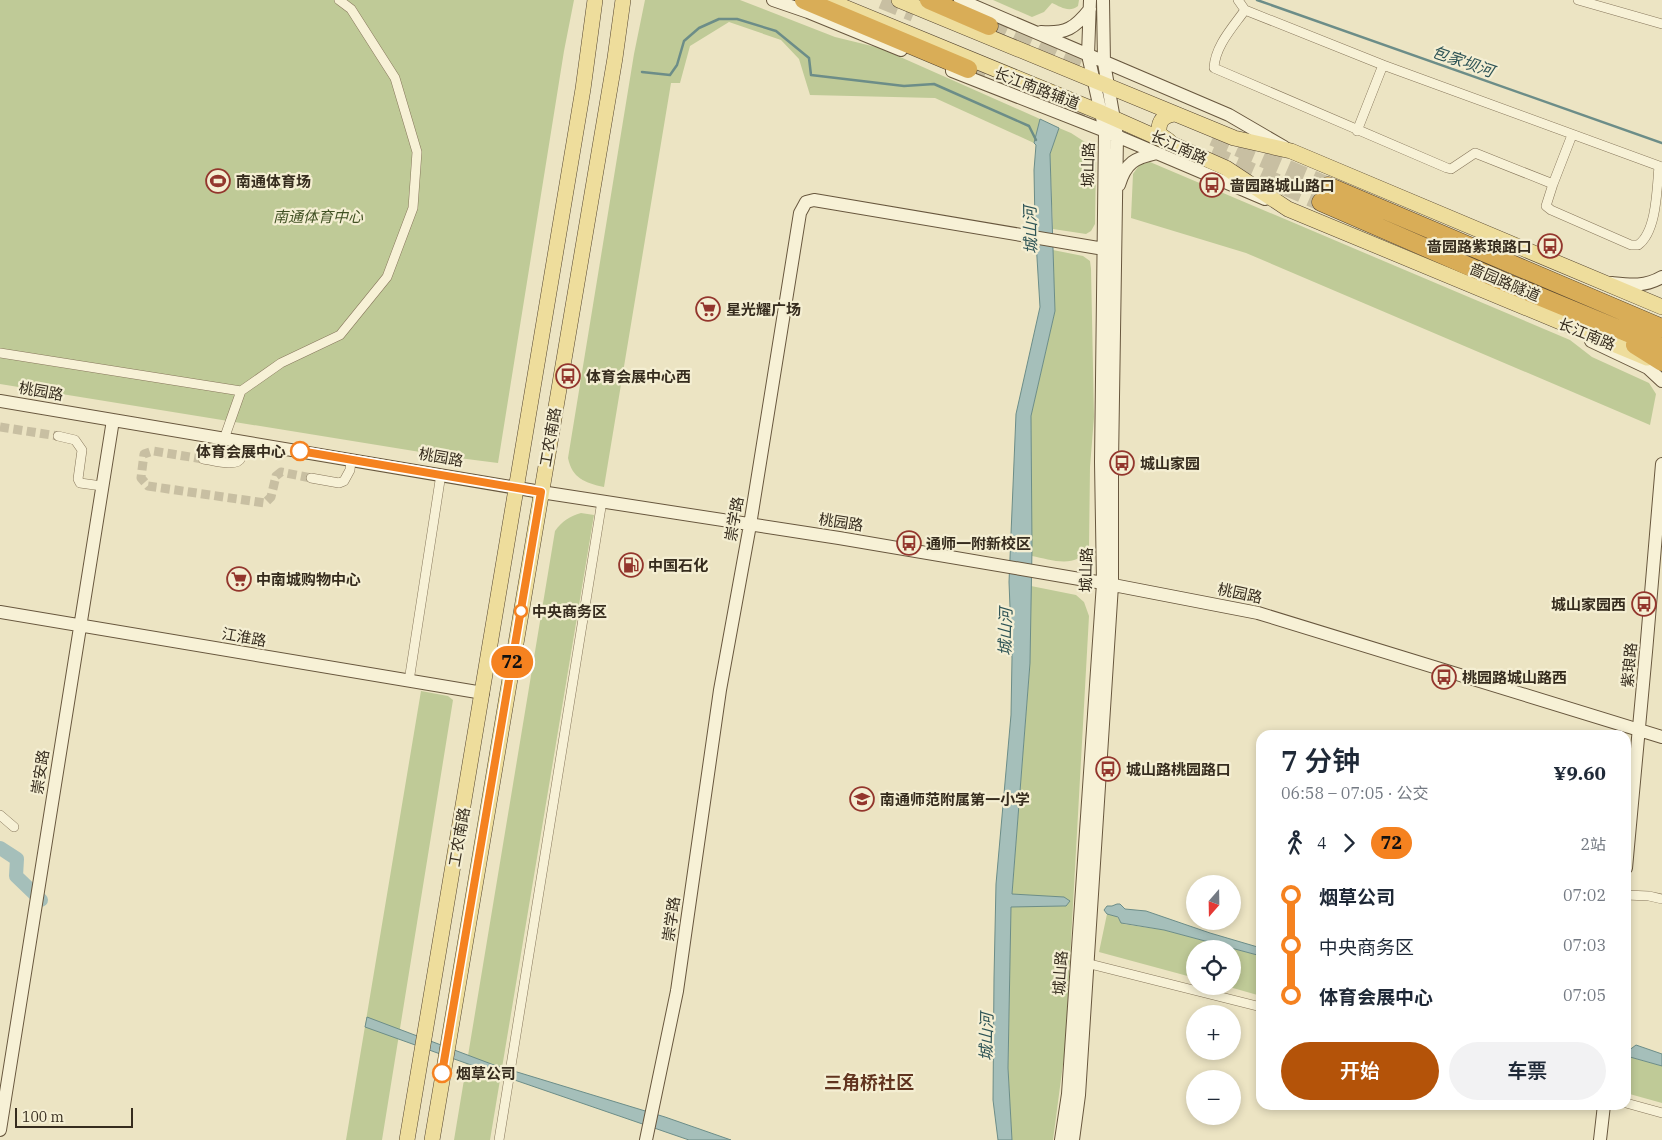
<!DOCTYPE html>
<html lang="zh">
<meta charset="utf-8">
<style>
:root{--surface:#fff;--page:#f2f2f3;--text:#1f2937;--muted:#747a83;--accent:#b45309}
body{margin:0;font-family:"IBM Plex Serif","Noto Sans SC",serif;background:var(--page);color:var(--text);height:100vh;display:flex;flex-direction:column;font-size:19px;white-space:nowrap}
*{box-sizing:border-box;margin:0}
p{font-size:16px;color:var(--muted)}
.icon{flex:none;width:28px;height:28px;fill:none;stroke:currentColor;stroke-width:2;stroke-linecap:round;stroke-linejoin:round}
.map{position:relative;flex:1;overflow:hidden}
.details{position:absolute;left:1256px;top:730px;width:375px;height:380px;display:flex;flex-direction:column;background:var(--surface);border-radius:15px;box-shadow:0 2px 8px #0003}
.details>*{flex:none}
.badge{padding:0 10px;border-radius:16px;font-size:18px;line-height:32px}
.needle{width:32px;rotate:200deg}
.tools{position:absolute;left:1186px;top:875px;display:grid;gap:10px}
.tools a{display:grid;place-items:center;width:55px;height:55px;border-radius:50%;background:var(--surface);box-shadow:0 2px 8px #0003;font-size:25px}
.scale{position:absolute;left:15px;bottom:12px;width:118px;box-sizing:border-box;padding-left:5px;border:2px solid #362c1e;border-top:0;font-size:14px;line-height:18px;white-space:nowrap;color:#362c1e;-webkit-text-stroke:4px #f4eed2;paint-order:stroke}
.map>.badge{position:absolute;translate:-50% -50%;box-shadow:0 0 0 2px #fff}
.legs{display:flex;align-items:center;gap:8px;height:55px;padding:0 25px;font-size:16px}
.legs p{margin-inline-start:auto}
.headline{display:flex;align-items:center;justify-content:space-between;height:85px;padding:0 25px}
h1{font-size:28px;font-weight:600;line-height:38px}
.action{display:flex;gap:10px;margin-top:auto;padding:10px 25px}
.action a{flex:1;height:58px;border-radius:30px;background:var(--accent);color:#fff;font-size:20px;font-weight:600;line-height:58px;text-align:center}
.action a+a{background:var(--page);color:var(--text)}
ul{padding:0 25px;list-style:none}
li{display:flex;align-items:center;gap:18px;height:50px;font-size:19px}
li i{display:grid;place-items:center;width:8px;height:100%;margin:0 6px;background:currentColor}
li i::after{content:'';width:12px;height:12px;margin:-6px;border:4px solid;border-radius:50%;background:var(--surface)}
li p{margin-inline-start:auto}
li:first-child i{background:linear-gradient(#0000 50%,currentColor 0)}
li:last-child i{background:linear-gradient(currentColor 50%,#0000 0)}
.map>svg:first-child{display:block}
</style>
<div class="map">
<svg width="1662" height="1140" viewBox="0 0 1662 1140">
<rect width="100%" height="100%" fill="#ece4c3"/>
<path fill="#bfca97" d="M0 0H574L564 51 498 463 451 457 0 384Z
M645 0H740L835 37 880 48 1040 119 1034 143 935 98 810 95 799 59 781 40 729 22 690 46 680 83H671L604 487C585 483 572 478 568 458L634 54Z
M993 0H1079L1078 6C1069 13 1061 7 1052 3L1044 12 1032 17Z
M1059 128 1071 133 1088 144 1096 160 1095 224 1091 231 1086 234 1053 229 1050 154Z
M1150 162 1570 340 1592 357 1649 383 1656 394 1650 425 1246 253 1131 218 1133 174 1140 164Z
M1053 250 1083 256 1090 261 1091 269 1094 417 1090 467 1089 546C1078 570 1052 560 1032 556L1031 416 1055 311Z
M581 513 594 515 490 1140H454L555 531C562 521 570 516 581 513Z
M1031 586 1076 595 1084 602 1089 616 1065 1049 1053 1140H1012L1008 1068 1011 907 1030 663Z
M421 691 448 696 453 700 382 1140H346Z
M1107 914 1116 916 1123 924 1164 930 1261 956V996L1226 986H1232V949H1195V978L1099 952Z
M1626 1056 1662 1066V1103L1626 1093Z"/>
<path fill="#a5bfba" stroke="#6c8d88" d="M1040 119 1059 128 1050 154 1055 311 1031 416 1032 548 1030 663 1012 894 1064 897 1070 901 1066 906H1063L1011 907 1008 1068 1012 1140H998L993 1100 994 978 996 884 1011 715 1012 658 1009 582 1016 414 1040 307 1035 225 1034 170 1036 145 1034 143Z
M1117 904H1120L1125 909 1146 911 1210 933 1261 948V956L1164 930 1121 923 1118 917 1107 914 1104 910 1107 906H1112Z
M367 1017 494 1065 665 1117 731 1140H689L471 1065 365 1027Z
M1636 1045 1662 1054V1066L1630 1057 1628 1051Z"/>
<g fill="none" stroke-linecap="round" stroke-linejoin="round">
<path stroke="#6c8d88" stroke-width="2.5" d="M1257 0 1662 143
M642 72 670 75 677 65 684 41 699 28 719 19H737L776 31 809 58 811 75 904 86 934 84 1029 126 1036 140"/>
<path stroke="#a5bfba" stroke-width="14" d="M0 848 17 859 16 876 41 900"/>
<path stroke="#c8bfa2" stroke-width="9" stroke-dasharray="9 4.5" stroke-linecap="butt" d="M0 427 58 436
M203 459 153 451 144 454 141 478 148 486 265 503 271 497 276 476 281 472 311 478"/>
<path stroke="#c8bfa2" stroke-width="18" stroke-dasharray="18 9" stroke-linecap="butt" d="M882 0 914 13
M989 26 1090 72
M968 69 1085 116 1119 127
M1213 137 1328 186
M1211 154 1321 202"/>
<g stroke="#86765b" stroke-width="10">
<path id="street" d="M1238 0 1245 10 1383 65 1662 167
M1578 0 1662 24
M1245 10C1233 27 1215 46 1214 68L1447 168 1451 169 1475 153 1553 184 1546 206 1551 210 1631 245H1638C1657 232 1657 187 1659 166
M1357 131 1383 65
M1553 184 1572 135
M0 353 241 391
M58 436 75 440 82 450 78 479 80 483 102 486
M224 439 241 391 281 363 340 335 387 277 413 208 417 152 395 78 351 9 339 0
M203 459C212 460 237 468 241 458 243 453 243 447 244 442
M311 478 339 483 344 481 350 470 351 459
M409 681 441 474
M0 815 14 827
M1626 895 1649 896 1662 899
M1082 962 1261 1007
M1626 1103 1662 1113
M499 1140 602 501"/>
</g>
<g stroke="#68573e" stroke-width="14">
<path id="secondary" d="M773 0 808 12 901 50
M960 0 1229 115 1284 147
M1041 32C1066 34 1075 28 1090 9
M952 71 1105 131 1265 199
M1119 185C1126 162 1135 158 1157 153
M1612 283C1630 285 1645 287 1662 277
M1591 341 1648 368 1662 381
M0 401 541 492 839 538 1103 583 1258 613 1662 737
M0 612 483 693
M1626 868C1639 733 1651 599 1662 464
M0 1130 113 420
M646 1140 677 991 720 690 750 525 800 213 806 202 814 200 1104 249
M1061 1140 1068 1094 1103 583 1101 462 1105 131 1088 55 1090 0
M1073 1140 1079 1095 1112 585V462L1117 136 1104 63 1103 0
M1600 1140 1604 1105"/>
</g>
<g stroke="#54442f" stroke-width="16">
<path id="primary" d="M827 0 1102 113 1226 168 1288 209 1647 358
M899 0 1234 138 1291 151 1662 307
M1169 141 1159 134C1158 122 1162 116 1174 114
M407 1140 583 89 595 0
M432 1140 615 58 623 0"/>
</g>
<g stroke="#54442f" stroke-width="19">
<path id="highway" d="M804 0 968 69
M929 0 989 26
M1328 186 1662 328
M1321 202 1507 283 1662 347
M1635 345 1662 362"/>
</g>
<use href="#street" stroke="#f7f1d6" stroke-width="9"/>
<use href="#secondary" stroke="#f7f1d6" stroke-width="12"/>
<use href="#primary" stroke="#eedd9c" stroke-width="15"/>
<use href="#highway" stroke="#d9ad57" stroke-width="18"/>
</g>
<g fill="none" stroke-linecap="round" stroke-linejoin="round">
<g stroke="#fff" stroke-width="11">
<path id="line-1" d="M300 451 541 492 442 1073"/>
</g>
<use href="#line-1" stroke="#f58220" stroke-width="8"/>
</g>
<defs>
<g id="stadium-ring" transform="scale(1.25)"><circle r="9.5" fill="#f4eed2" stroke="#93362d" stroke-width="1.5"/><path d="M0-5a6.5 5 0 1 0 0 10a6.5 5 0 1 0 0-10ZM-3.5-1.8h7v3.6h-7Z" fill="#93362d"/></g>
<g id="bus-ring" transform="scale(1.25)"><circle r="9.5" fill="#f4eed2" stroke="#93362d" stroke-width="1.5"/><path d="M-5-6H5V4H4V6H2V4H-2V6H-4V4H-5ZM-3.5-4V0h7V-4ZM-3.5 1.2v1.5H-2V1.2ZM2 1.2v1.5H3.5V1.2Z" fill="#93362d"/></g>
<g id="supermarket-ring" transform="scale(1.25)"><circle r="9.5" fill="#f4eed2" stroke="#93362d" stroke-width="1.5"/><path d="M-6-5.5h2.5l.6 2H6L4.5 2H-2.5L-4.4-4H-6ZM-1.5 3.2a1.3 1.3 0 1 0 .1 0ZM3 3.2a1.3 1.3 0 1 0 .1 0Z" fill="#93362d"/></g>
<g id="fuel-ring" transform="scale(1.25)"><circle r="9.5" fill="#f4eed2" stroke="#93362d" stroke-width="1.5"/><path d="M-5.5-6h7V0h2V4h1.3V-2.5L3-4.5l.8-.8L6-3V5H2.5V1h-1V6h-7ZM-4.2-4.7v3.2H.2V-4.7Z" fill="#93362d"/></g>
<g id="school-ring" transform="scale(1.25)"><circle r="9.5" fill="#f4eed2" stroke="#93362d" stroke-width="1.5"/><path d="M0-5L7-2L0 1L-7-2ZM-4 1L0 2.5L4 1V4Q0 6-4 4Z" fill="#93362d"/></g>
</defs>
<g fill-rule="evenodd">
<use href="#stadium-ring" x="218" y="181"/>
<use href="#bus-ring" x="1212" y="185"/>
<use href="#bus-ring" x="1550" y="246"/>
<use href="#supermarket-ring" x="708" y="309"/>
<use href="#bus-ring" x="568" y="376"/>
<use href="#bus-ring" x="1122" y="463"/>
<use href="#bus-ring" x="909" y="543"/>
<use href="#fuel-ring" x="631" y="565"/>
<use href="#supermarket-ring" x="239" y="579"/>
<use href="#bus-ring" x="1644" y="604"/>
<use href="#bus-ring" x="1444" y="677"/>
<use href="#bus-ring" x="1108" y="769"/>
<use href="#school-ring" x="862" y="799"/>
</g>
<g fill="#fff" stroke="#f58220" stroke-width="2.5">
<circle cx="300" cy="451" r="9"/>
<circle cx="521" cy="611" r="6"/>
<circle cx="442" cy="1073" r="9"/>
</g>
<g text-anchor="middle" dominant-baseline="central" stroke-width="4.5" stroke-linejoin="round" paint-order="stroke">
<g font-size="15" fill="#362c1e" stroke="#f4eed2">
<text transform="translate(1037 88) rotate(21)">长江南路辅道</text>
<text transform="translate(1179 147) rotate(24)">长江南路</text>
<text transform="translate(1088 165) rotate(-89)">城山路</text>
<text transform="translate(1505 282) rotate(23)">啬园路隧道</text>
<text transform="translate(1587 334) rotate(22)">长江南路</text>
<text transform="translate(41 391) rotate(10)">桃园路</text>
<text transform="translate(550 437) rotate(-80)">工农南路</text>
<text transform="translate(441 457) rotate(10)">桃园路</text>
<text transform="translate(734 519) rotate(-80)">崇学路</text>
<text transform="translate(841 522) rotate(9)">桃园路</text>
<text transform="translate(1086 570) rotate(-89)">城山路</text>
<text transform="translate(1240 593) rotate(12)">桃园路</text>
<text transform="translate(244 637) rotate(10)">江淮路</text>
<text transform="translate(1629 665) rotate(-85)">紫琅路</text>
<text transform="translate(40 772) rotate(-81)">崇安路</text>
<text transform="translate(459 837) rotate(-80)">工农南路</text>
<text transform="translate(671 919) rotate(-82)">崇学路</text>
<text transform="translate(1060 973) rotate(-86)">城山路</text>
</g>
<g font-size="15" font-weight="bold" fill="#362c1e" stroke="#f4eed2" text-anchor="start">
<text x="236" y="181">南通体育场</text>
<text x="1230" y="185">啬园路城山路口</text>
<text x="1532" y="246" text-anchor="end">啬园路紫琅路口</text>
<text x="726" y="309">星光耀广场</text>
<text x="586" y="376">体育会展中心西</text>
<text x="1140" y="463">城山家园</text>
<text x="926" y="543">通师一附新校区</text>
<text x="648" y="565">中国石化</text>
<text x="256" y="579">中南城购物中心</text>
<text x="1626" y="604" text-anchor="end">城山家园西</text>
<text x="1462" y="677">桃园路城山路西</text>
<text x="1126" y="769">城山路桃园路口</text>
<text x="880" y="799">南通师范附属第一小学</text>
</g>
<g font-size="15" font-style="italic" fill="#425225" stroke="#f4eed2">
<text x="318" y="216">南通体育中心</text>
</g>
<g font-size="15" font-weight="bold" fill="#362c1e" stroke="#f4eed2" text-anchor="start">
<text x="286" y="451" text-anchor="end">体育会展中心</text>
<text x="532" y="611">中央商务区</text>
<text x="456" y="1073">烟草公司</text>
</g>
<g font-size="16" font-style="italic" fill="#2e5456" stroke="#f4eed2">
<text transform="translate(1463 61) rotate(19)">包家坝河</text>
<text transform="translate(1030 230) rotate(-91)">城山河</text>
<text transform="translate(1005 632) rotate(-89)">城山河</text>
<text transform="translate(986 1037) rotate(-89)">城山河</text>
</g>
<g font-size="18" font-weight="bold" fill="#61341f" stroke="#f4eed2">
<text x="869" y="1082">三角桥社区</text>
</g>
</g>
</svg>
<div class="tools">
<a><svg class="needle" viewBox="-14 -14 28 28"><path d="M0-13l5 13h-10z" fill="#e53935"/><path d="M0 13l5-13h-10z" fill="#747a83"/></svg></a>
<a><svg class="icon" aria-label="locate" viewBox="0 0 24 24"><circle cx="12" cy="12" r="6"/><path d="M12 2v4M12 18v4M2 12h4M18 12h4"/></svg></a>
<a>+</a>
<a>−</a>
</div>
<div class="scale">100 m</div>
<b class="badge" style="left:512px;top:662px;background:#f58220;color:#111">72</b>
<section class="details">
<div class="headline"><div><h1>7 分钟</h1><p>06:58 – 07:05 · 公交</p></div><b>¥9.60</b></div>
<div class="legs"><svg class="icon" aria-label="walk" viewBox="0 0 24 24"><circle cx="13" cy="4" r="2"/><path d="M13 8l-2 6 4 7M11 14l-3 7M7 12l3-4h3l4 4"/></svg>4<svg class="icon" aria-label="forward" viewBox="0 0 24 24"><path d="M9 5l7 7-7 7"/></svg><b class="badge" style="background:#f58220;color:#111">72</b><p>2站</p></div>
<ul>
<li><i style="color:#f58220"></i><b>烟草公司</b><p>07:02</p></li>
<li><i style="color:#f58220"></i><span>中央商务区</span><p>07:03</p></li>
<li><i style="color:#f58220"></i><b>体育会展中心</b><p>07:05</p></li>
</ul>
<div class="action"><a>开始</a><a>车票</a></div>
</section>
</div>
